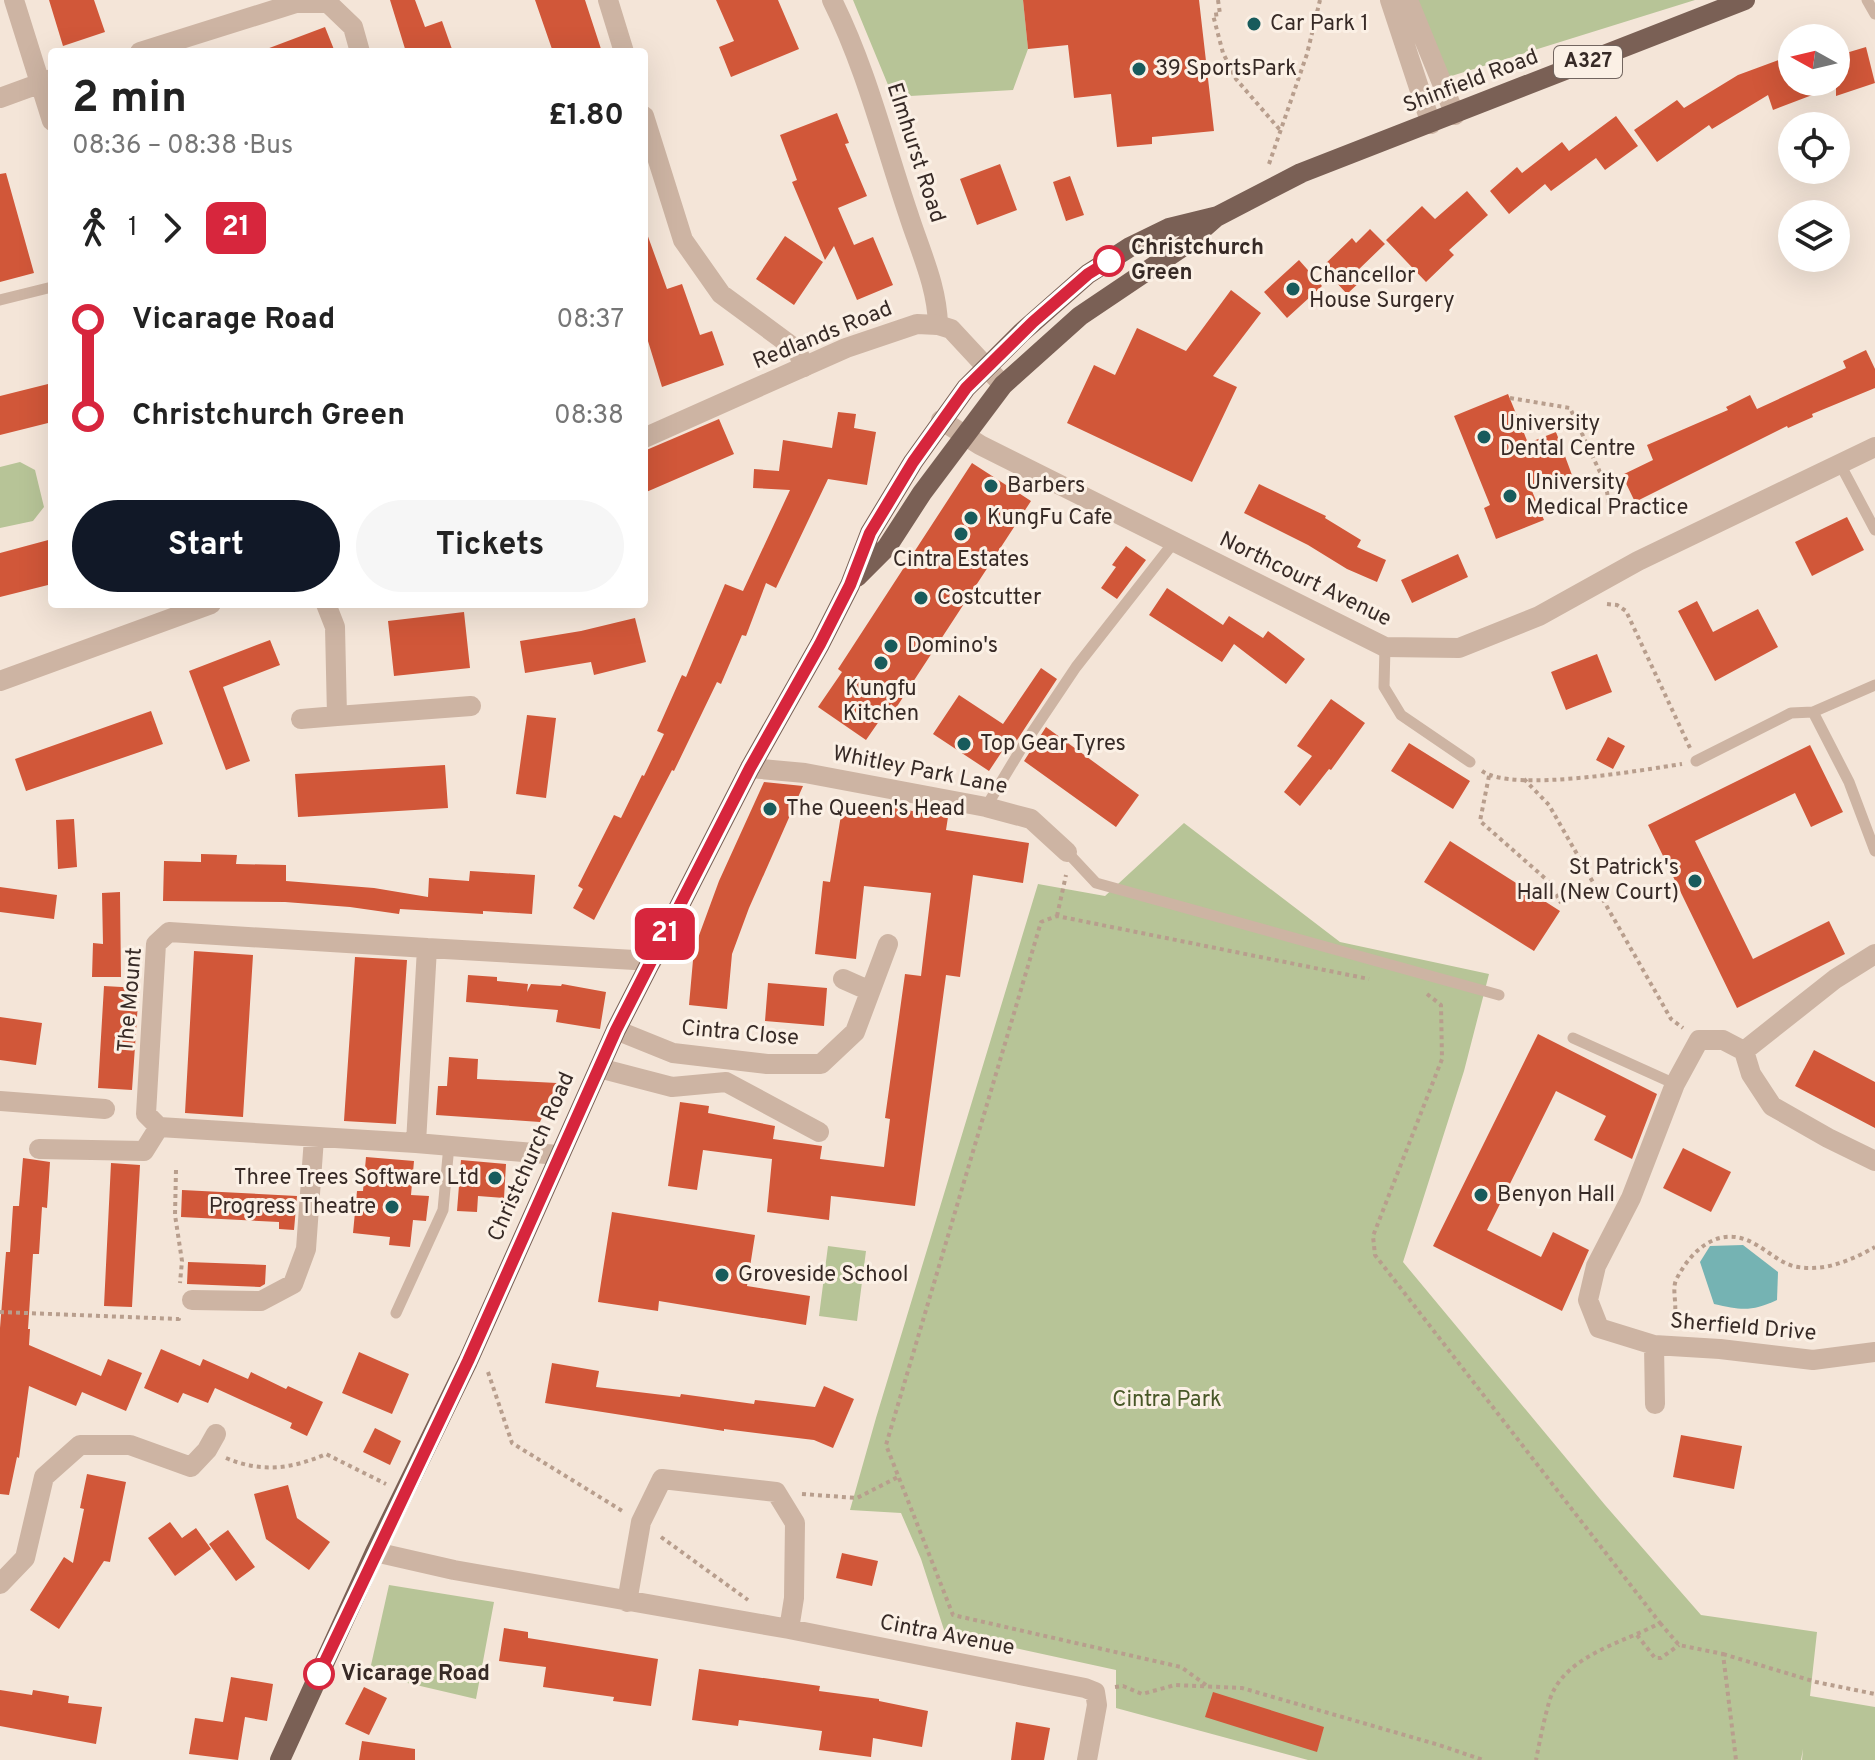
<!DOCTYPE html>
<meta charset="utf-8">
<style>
:root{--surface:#fff;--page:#f6f6f6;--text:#222;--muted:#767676;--accent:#111827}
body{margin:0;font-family:Overpass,sans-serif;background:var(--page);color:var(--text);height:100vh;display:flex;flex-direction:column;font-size:30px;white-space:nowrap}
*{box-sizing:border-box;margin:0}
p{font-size:26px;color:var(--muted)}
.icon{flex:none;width:44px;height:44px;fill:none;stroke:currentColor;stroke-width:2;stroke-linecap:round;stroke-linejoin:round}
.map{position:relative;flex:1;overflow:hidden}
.sheet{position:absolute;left:48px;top:48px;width:600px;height:560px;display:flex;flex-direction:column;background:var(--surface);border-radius:8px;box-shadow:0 8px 32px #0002}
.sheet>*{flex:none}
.badge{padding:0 16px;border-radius:12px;font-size:28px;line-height:52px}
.needle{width:52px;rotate:278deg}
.fabs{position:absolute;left:1778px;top:24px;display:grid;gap:16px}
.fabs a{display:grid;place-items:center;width:72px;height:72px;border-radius:50%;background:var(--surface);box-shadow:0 8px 32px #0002;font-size:40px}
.map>.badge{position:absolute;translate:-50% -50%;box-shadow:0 0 0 4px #fff}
.legs{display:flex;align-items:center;gap:12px;height:88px;padding:0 24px;font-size:26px}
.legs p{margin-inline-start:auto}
.head{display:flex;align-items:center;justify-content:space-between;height:136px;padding:0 24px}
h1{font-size:44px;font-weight:700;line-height:60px}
.action{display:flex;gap:16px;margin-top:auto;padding:16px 24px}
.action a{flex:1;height:92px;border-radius:48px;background:var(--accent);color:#fff;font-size:32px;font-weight:700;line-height:92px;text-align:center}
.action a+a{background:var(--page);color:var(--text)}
ul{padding:0 24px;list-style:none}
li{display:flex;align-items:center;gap:28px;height:96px;font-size:30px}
li i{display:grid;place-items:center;width:12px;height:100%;margin:0 10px;background:currentColor}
li i::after{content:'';width:20px;height:20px;margin:-10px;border:6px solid;border-radius:50%;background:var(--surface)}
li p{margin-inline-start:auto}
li:first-child i{background:linear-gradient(#0000 50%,currentColor 0)}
li:last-child i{background:linear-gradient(currentColor 50%,#0000 0)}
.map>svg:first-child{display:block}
</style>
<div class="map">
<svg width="1875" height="1760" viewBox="0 0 1875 1760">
<rect width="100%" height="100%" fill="#f4e5d8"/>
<path fill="#b7c497" d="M853 0H1023L1028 49 1013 90 893 97Z
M1413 0H1695L1445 78Z
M20 462 35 470 44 507 33 521 0 528V467Z
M1184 823 1340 942 1489 974 1464 1071 1403 1262 1605 1505 1701 1615 1817 1632 1810 1696 1875 1707V1760H1802L1803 1749 1801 1760H1308L1116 1708V1670L945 1633 921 1559 901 1513 850 1510 876 1418 1038 884 1105 896Z
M828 1246 866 1251 857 1321 819 1316Z
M389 1585 494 1602 476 1699 369 1674Z"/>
<path fill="#75b3b3" d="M1743 1245 1778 1272 1777 1300C1751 1312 1741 1310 1714 1304L1700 1262 1710 1246Z"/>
<path fill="#d15739" d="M49 0H94L105 32 63 46Z
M390 0H415L425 27 442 21 453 52H406Z
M535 0H585L602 52H553Z
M716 0H778L799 49 731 77 719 47 734 41Z
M1023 0H1199L1214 131 1152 137V144L1117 147 1111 94 1074 98 1068 45 1028 49Z
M325 27 335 52H264V50Z
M1866 47 1875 83 1836 96V86L1773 110 1768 95 1712 129 1709 125 1657 162 1634 130 1677 100 1684 108 1738 75 1792 55V82H1836V56Z
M837 113 849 143 845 144 867 196 838 208 854 245 873 237 893 285 857 300 834 246 825 260 792 182 797 180 780 135Z
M1616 116 1638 146 1605 170 1596 158 1551 191 1545 184 1509 214 1490 191 1517 167 1522 173 1562 142 1569 151Z
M1000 164 1017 210 977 225 960 179Z
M6 173 34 273 0 282V174Z
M1070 176 1084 215 1066 221 1053 182Z
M1467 191 1488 215 1449 250 1454 255 1426 282 1386 240 1422 206 1435 219Z
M1370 229 1385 244 1355 273 1362 280 1347 294 1322 267 1352 238 1356 243Z
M646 231 667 289 682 284 700 335 712 331 724 365 662 387 644 328V232Z
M785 236 823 262 794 305 756 279Z
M1299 260 1322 286 1287 318 1264 292Z
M1231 290 1261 313 1213 376 1237 387 1192 482 1067 423 1094 365 1115 375 1137 328 1186 351Z
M1866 350 1875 369V388L1812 414 1813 417 1788 428 1787 426 1635 502 1622 475 1653 460 1647 445 1728 410 1726 407 1750 395 1757 409 1846 368 1843 361Z
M52 383V422L0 435V396Z
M1508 394 1528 443 1556 432 1572 475 1532 491 1544 520 1496 539 1484 508 1490 505 1454 416Z
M838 412 856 414 854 428 876 432 867 485 828 479 776 588 766 583 746 636 742 635 721 684 717 682 674 771 672 770 594 920 573 908 583 889 578 886 614 815 621 818 642 775 644 776 664 734 657 731 682 675 686 677 725 584 743 591 790 490 753 488 754 469 779 471 783 440 832 448Z
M719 419 734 454 644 493V451Z
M972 463 1031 501 896 708 891 704 866 740 818 707 842 672 838 669Z
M1259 484 1326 516 1325 518 1361 540 1357 547 1386 560 1377 582 1347 569 1308 545 1244 513Z
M1847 517 1864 550 1812 576 1795 542Z
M52 539V584L0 597V553Z
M1126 546 1146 560 1117 599 1101 588 1116 567 1112 565Z
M1458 554 1468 577 1412 603 1401 580Z
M1167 588 1223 625 1229 616 1263 638 1268 631 1305 659 1286 684 1234 644 1222 662 1149 615Z
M1697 601 1713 632 1758 609 1778 647 1715 681 1678 611Z
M464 612 470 668 394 676 388 621Z
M635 618 646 662 594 675 591 662 525 673 520 641 581 631Z
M270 640 280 665 223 687 250 761 226 770 189 671Z
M1597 654 1612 692 1566 710 1551 672Z
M1041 668 1057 679 1010 751 1005 747 989 771 933 734 959 695 1003 724Z
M1331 699 1365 723 1331 770 1329 769 1300 806 1284 792 1312 756 1297 746Z
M151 711 163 744 26 791 15 759Z
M527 715 556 718 546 798 516 794Z
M1046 727 1139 795 1116 827 1024 761Z
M1608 737 1625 746 1613 769 1596 760Z
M1409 743 1470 781 1453 809 1391 771Z
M1810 745 1843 812 1811 827 1795 793 1695 841 1753 959 1829 921 1845 954 1737 1008 1648 825Z
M445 765 448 808 298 817 295 774Z
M764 782 803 786 749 908 732 954 727 1009 689 1005 694 949 719 881Z
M865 803 948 817 946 830 1029 843 1023 883 973 875 960 977 946 975 915 1206 831 1196 829 1220 767 1212 772 1159 703 1150 697 1190 668 1186 680 1102 709 1106 708 1113 775 1126 773 1139 822 1146 820 1159 884 1167 890 1119 885 1118 905 974 921 976 931 893 864 886 856 959 815 954 823 881 830 882 842 809 863 812Z
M74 819 77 867 58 869 56 820Z
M1450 841 1560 911 1534 951 1424 882Z
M201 854 237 855 236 864 286 865V881L374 888 428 897 429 878 469 881 470 871 535 875 532 914 483 911V914L400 909 399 914 350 907 285 902 163 901 164 861 201 862Z
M0 887 57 895 54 919 0 912Z
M120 892 121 977H92L93 943 103 944 102 893Z
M194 951 253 955 243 1117 185 1113Z
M355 957 407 960 396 1124 344 1121Z
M468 975 497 977V981L528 984 527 992 531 984 561 986 562 984 606 992 600 1029 556 1022 558 1010 466 1002Z
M768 983 827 988 824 1026 765 1021Z
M104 986 139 988 132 1090 98 1088Z
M0 1017 42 1023 36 1065 0 1060Z
M1538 1034 1657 1094 1632 1159 1594 1140 1606 1116 1556 1091 1487 1230 1541 1257 1553 1232 1589 1250 1562 1311 1433 1246Z
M1814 1050 1875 1082V1128L1795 1086Z
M449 1057 478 1059 477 1079 557 1083 540 1122 436 1115 438 1086H447Z
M1683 1148 1731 1172 1711 1212 1663 1188Z
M366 1157 414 1161 411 1195 429 1196 426 1221 413 1220 410 1247 389 1245 390 1237 353 1233 357 1191H363Z
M23 1158 50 1162 47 1208 42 1207 39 1254H33L28 1329H30L29 1345 101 1376 108 1359 142 1373 126 1411 82 1392 76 1406 29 1386 19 1458 17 1457 9 1495 0 1494V1328L6 1252H10L13 1206H19Z
M461 1160 506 1164 504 1198 478 1196 477 1212 457 1211Z
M111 1163 140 1165 132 1307 104 1306Z
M182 1190 297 1196 294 1230 279 1229V1222L181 1217Z
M612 1212 755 1235 747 1286 810 1296 806 1325 659 1301 658 1311 598 1302Z
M188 1262 266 1265 265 1284 260 1287 187 1284Z
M161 1349 200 1366 203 1359 248 1379 251 1372 286 1389 288 1386 323 1402 307 1436 290 1428 292 1423 215 1388 208 1403 183 1393 178 1403 144 1388Z
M359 1352 409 1374 392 1414 342 1393Z
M552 1363 599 1371 596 1387 680 1397 681 1394 754 1404 755 1400 815 1407 824 1386 854 1399 833 1448 814 1440 724 1429V1431L545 1403Z
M375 1428 401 1441 390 1465 363 1452Z
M1681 1435 1742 1446 1734 1489 1673 1477Z
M87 1474 126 1482 110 1562 104 1561 59 1629 30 1610 64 1557 73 1563 84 1509 80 1508Z
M288 1485 297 1518 330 1542 309 1570 266 1539 254 1494Z
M170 1522 182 1538 196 1528 211 1549 175 1576 148 1538Z
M228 1530 255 1567 236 1581 209 1544Z
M842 1553 878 1561 872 1586 836 1578Z
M504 1628 528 1632V1638L658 1659 651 1706 613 1701 614 1697 543 1687 546 1667 499 1661Z
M699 1669 820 1686 819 1691 879 1699V1701L928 1711 922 1747 873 1738 871 1757 819 1750 822 1731 739 1720 738 1726 692 1720Z
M231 1677 273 1684 267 1721 245 1717 238 1760 189 1754 195 1718 223 1722Z
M364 1687 387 1698 369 1735 345 1724Z
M0 1690 32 1695 33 1690 69 1696 68 1703 102 1707 96 1744 0 1726Z
M1213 1692 1324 1727 1317 1752 1205 1717Z
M1016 1722 1050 1728 1044 1760H1011Z
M362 1741 415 1749V1760H359Z"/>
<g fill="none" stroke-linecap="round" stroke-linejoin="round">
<path stroke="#b89e8d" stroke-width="4" stroke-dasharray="4 4" stroke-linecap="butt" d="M1218 0 1220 14 1213 15 1223 53 1236 79 1280 130
M1269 164 1307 54 1320 0
M1510 398 1570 408 1606 485 1610 512
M1607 604 1617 605 1626 611 1690 748
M1482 771C1513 793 1642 770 1682 764
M1489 776 1480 821 1547 880 1561 903
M1524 779 1549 805 1671 1019 1683 1028
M1057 916 1066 875
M1427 994 1441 1005 1442 1059 1373 1236 1375 1255 1660 1623C1623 1643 1565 1655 1550 1699 1544 1719 1540 1740 1536 1760
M176 1170 175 1215 182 1261 180 1283
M0 1312 179 1319V1316
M1672 1325C1680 1307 1670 1290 1677 1278 1690 1253 1714 1229 1744 1239 1762 1245 1776 1261 1793 1266 1822 1273 1850 1261 1875 1247
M488 1372 512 1443 624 1512
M226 1458C261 1473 292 1469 326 1454L386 1484
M802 1494 857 1498 898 1477
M661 1537 748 1600
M1660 1623 1679 1645 1723 1654 1736 1760
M1637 1635 1655 1658H1661L1679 1645
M1723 1654 1816 1682 1875 1694
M1206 1685 1181 1667 953 1615 886 1445 1041 922 1057 916 1369 979
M1115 1687 1123 1686 1142 1694 1175 1685 1242 1688 1439 1745 1483 1760"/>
<path stroke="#cdb4a3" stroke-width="11" d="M1867 0 1875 14
M0 300 52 287
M1840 464 1875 530
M1385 647 1384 687 1401 715 1470 762
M1813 712 1849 782 1875 851
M1696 761 1791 713 1813 712 1875 685
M986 807 1021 749 1076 667 1174 542
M1067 852 1096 883 1499 995
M1573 1038 1675 1084
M396 1313 443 1210 449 1145"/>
<path stroke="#cdb4a3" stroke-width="20" d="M14 0 52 121
M608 0 624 52
M832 0C866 68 884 142 908 213 920 251 937 285 938 325
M1390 0 1431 124
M1408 0 1455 115
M140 52 296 3H328L353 27 360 52
M0 98 52 79
M644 116 683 240 721 294 797 350 804 367
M941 420 980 445 1385 647 1459 648 1539 616 1638 561 1875 447
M337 716 471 706
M301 719 337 716 335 627 326 604
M750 768 805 773 986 807 1031 819 1067 852
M427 948 169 932 156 944 146 1114 159 1127 416 1143 427 948 652 961
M843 979 870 991
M616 1030 673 1053 767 1064H821L855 1032 888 944
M1744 1051 1835 979 1875 954
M599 1068 672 1087 726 1082 819 1132
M0 1101 105 1109
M416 1143 558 1155
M39 1149 144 1151 159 1127
M1875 1161 1828 1138 1772 1106 1751 1074 1744 1051 1723 1040H1699L1675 1084 1631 1198 1596 1266 1588 1300 1599 1328 1654 1345 1720 1349 1813 1360 1875 1352
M192 1300 261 1301 293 1284 306 1249 314 1138
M1654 1345 1655 1404
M375 1552 454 1570 789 1629 1085 1688 1095 1692 1097 1705 1087 1760
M0 1584 25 1558 44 1477 80 1445H130L191 1467 207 1450 216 1434
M627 1602 641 1522 662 1479 776 1492 795 1523 794 1598 789 1629"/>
<path stroke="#cdb4a3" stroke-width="20" d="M644 438 846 348 917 324 938 325 951 329 1003 385
M0 681 211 604"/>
<path stroke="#7a6055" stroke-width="20" d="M857 577 887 547 922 493 1003 385 1080 316 1181 248 1215 218
M280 1760 375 1552 468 1361 616 1030 750 768 820 644 850 585 870 533 913 462 966 388 1021 333 1088 274 1130 247 1169 228 1218 216 1301 173 1745 0"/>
</g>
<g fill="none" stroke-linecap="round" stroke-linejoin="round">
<g stroke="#fff" stroke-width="18">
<path id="line-1" d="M319 1674 468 1361 616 1030 750 768 820 644 850 585 870 533 913 462 966 388 1033 322 1088 274 1109 261"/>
</g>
<use href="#line-1" stroke="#d7263d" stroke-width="12"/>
</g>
<g fill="#185b5c" stroke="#fbf0e5" stroke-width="3">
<circle cx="1254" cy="24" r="8"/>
<circle cx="1139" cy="69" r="8"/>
<circle cx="1293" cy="289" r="8"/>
<circle cx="1484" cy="437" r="8"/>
<circle cx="991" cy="486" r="8"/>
<circle cx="1510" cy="496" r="8"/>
<circle cx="971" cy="518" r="8"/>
<circle cx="961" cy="534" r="8"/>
<circle cx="921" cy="598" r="8"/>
<circle cx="891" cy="646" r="8"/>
<circle cx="881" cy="663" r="8"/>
<circle cx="964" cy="744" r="8"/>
<circle cx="770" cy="809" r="8"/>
<circle cx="1695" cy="881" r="8"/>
<circle cx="495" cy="1178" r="8"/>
<circle cx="1481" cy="1195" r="8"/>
<circle cx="392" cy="1207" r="8"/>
<circle cx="722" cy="1275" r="8"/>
</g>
<g fill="#fff" stroke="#d7263d" stroke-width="4">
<circle cx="1109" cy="261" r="14"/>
<circle cx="319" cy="1674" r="14"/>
</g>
<g text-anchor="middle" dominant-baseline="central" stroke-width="6" stroke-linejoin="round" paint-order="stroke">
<rect fill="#fbf0e5" stroke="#72655f" stroke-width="2" x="1554" y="46" width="68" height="32" rx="6"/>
<g font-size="20" font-weight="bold" fill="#372a26">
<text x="1588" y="62">A327</text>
</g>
<g font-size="22" fill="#372a26" stroke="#fbf0e5" text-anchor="start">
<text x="1270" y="24">Car Park 1</text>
<text x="1155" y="69">39 SportsPark</text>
<text x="1309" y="276">Chancellor<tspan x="1309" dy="25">House Surgery</tspan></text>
<text x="1500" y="424">University<tspan x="1500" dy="25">Dental Centre</tspan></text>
<text x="1526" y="483">University<tspan x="1526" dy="25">Medical Practice</tspan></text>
<text x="1007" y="486">Barbers</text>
<text x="987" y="518">KungFu Cafe</text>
<text x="961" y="560" text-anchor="middle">Cintra Estates</text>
<text x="937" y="598">Costcutter</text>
<text x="907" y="646">Domino's</text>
<text x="881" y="689" text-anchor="middle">Kungfu<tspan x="881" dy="25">Kitchen</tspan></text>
<text x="980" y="744">Top Gear Tyres</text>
<text x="786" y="809">The Queen's Head</text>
<text x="1679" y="868" text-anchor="end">St Patrick's<tspan x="1679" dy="25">Hall (New Court)</tspan></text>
<text x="479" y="1178" text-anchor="end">Three Trees Software Ltd</text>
<text x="1497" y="1195">Benyon Hall</text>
<text x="376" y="1207" text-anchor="end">Progress Theatre</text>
<text x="738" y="1275">Groveside School</text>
</g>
<g font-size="22" fill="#372a26" stroke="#fbf0e5">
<text transform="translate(1471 82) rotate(-21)">Shinfield Road</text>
<text transform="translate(915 153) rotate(72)">Elmhurst Road</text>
<text transform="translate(823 336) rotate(-22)">Redlands Road</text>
<text transform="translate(1305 580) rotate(26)">Northcourt Avenue</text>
<text transform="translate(920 771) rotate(11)">Whitley Park Lane</text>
<text transform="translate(131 1000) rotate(-85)">The Mount</text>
<text transform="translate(740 1034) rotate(5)">Cintra Close</text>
<text transform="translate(532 1157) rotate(-66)">Christchurch Road</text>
<text transform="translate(1743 1328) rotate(5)">Sherfield Drive</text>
<text transform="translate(947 1636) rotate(11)">Cintra Avenue</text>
</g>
<g font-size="22" font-weight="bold" fill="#372a26" stroke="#fbf0e5" text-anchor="start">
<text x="1131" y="248">Christchurch<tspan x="1131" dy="25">Green</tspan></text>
<text x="341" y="1674">Vicarage Road</text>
</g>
<g font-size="22" fill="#485727" stroke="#fbf0e5">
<text x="1167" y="1400">Cintra Park</text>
</g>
</g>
</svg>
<div class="fabs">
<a><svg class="needle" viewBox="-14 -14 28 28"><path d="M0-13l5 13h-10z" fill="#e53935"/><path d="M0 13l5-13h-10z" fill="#767676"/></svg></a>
<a><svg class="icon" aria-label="locate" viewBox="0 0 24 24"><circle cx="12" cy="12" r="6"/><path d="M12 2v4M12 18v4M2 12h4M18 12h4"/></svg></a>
<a><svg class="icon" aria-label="layers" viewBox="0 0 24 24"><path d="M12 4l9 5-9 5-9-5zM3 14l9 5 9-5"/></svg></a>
</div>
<b class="badge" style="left:665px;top:934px;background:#d7263d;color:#fff">21</b>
<section class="sheet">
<div class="head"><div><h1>2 min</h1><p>08:36 – 08:38 · Bus</p></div><b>£1.80</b></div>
<div class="legs"><svg class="icon" aria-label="walk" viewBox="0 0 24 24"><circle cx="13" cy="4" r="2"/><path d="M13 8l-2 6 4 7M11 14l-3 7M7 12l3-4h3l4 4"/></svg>1<svg class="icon" aria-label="forward" viewBox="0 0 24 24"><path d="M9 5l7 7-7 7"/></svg><b class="badge" style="background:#d7263d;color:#fff">21</b></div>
<ul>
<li><i style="color:#d7263d"></i><b>Vicarage Road</b><p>08:37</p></li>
<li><i style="color:#d7263d"></i><b>Christchurch Green</b><p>08:38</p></li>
</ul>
<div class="action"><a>Start</a><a>Tickets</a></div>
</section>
</div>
